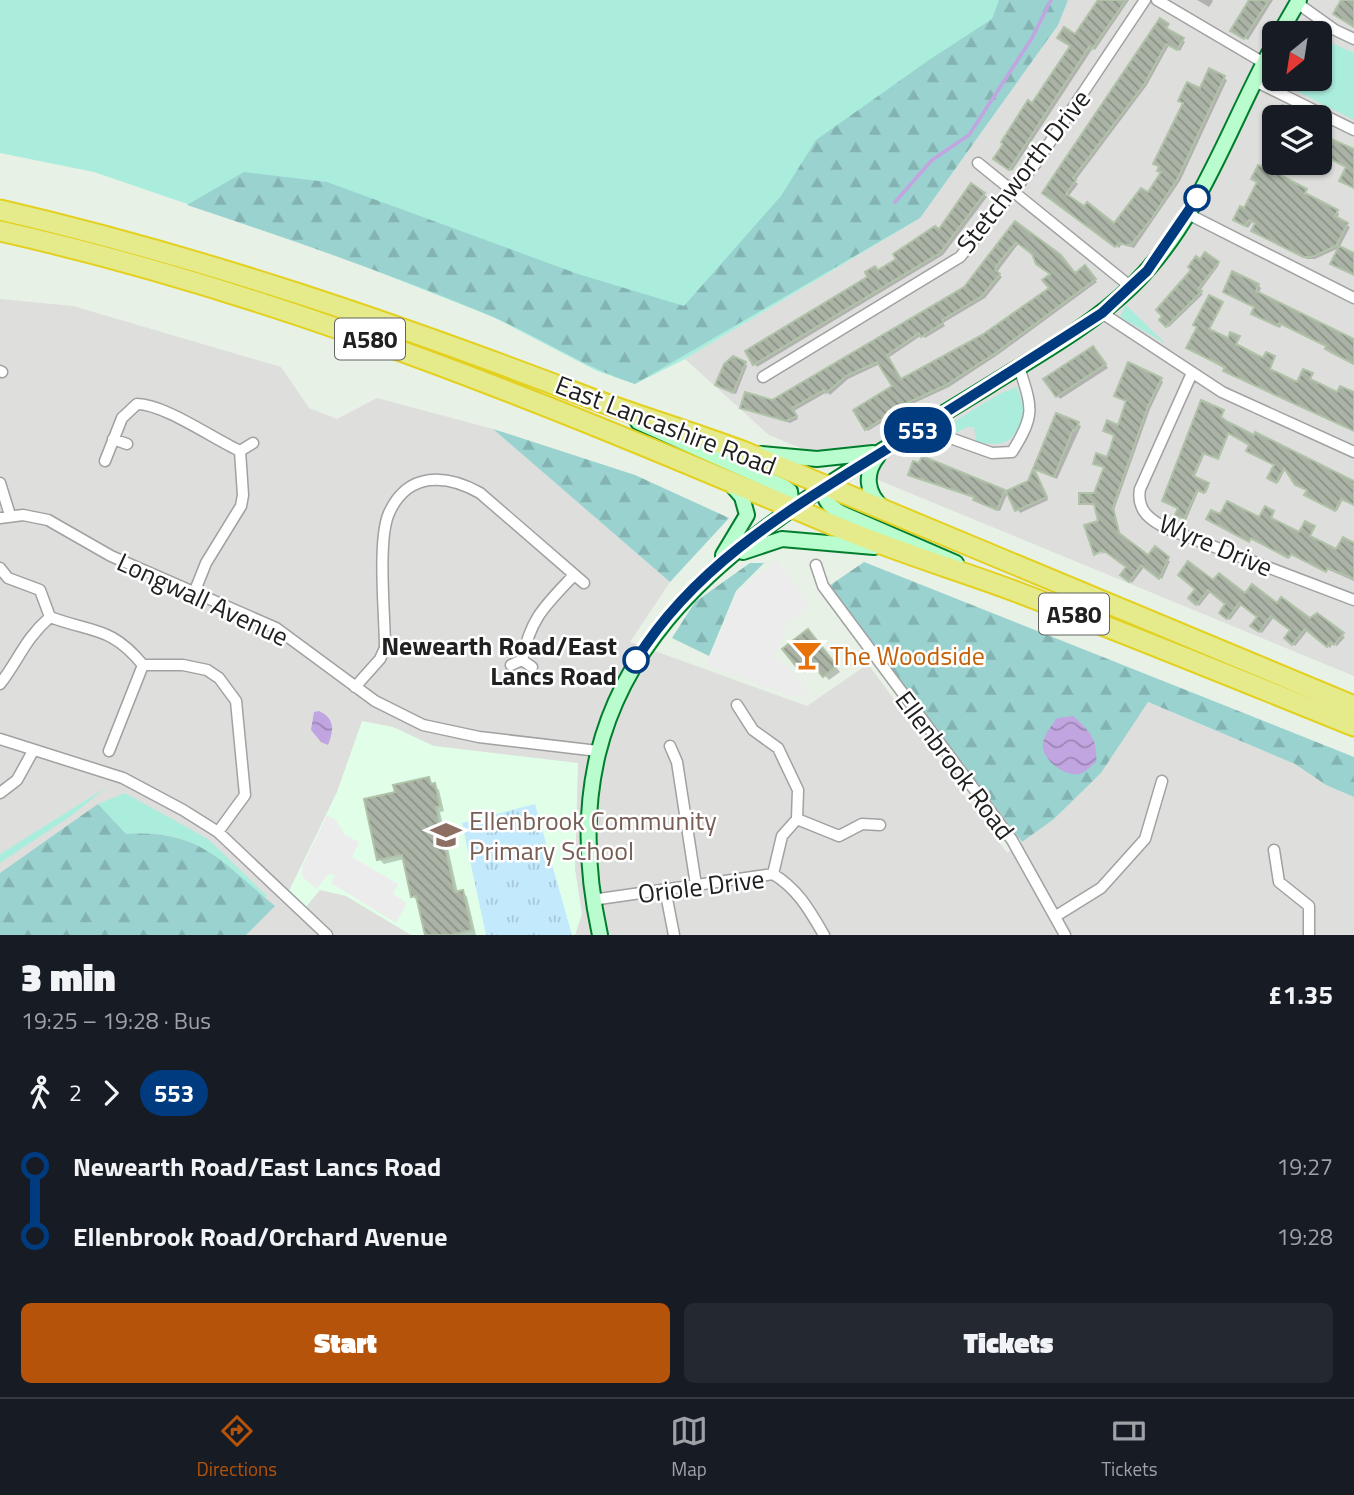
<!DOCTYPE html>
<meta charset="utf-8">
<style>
:root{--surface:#171b24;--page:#242831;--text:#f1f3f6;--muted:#9ea1a6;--line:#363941;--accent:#b45309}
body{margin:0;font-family:"Titillium Web",sans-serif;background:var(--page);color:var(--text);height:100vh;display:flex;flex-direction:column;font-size:26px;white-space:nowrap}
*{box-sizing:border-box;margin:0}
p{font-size:23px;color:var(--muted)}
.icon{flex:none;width:38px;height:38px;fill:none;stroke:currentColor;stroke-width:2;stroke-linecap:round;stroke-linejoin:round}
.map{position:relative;height:935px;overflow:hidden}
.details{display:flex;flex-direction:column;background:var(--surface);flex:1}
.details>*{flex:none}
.badge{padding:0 14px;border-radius:23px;font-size:24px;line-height:46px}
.needle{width:46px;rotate:210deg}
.controls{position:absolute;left:1262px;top:21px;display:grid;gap:14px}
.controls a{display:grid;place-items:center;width:70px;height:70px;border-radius:10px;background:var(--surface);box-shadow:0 2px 5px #0004;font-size:35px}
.map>.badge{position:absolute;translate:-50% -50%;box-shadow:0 0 0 4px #fff}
.legs{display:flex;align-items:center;gap:10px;height:77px;padding:0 21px;font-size:23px}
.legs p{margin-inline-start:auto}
.summary{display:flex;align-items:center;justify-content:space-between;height:119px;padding:0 21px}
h1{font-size:38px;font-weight:800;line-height:52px}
.primary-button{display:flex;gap:14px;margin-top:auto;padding:14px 21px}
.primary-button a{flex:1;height:80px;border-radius:10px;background:var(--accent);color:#fff;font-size:28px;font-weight:800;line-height:80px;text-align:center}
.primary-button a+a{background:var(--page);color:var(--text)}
ul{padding:0 21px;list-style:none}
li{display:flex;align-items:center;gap:24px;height:70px;font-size:26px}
li i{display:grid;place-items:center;width:10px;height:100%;margin:0 9px;background:currentColor}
li i::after{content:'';width:18px;height:18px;margin:-9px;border:5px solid;border-radius:50%;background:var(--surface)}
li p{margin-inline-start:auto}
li:first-child i{background:linear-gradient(#0000 50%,currentColor 0)}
li:last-child i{background:linear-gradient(currentColor 50%,#0000 0)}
.tabs{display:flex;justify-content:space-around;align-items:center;height:98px;border-top:2px solid var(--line);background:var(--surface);font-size:19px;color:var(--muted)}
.tabs a{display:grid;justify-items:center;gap:4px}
.tabs .current{color:var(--accent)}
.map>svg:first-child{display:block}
</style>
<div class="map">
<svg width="1354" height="935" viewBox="0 0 1354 935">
<defs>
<pattern id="forest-firs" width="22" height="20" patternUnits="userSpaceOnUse" patternTransform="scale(1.75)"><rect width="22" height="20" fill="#99d2cf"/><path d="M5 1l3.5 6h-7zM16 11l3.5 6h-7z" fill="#84b4b1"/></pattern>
<pattern id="park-tufts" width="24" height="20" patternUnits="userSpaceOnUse" patternTransform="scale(1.75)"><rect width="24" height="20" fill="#c2e9fc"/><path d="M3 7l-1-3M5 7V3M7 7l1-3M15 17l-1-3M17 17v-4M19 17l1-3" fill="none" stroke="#a6c8d8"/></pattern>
<pattern id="water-waves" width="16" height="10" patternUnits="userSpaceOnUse" patternTransform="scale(1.75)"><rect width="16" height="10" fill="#c1a5e0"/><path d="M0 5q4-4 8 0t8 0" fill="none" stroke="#9c86b5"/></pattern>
<pattern id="building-back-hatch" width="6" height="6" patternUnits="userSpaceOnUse" patternTransform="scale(1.75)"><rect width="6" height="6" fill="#aab3a5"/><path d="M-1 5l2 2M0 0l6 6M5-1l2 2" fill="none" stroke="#8a9186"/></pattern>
</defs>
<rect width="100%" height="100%" fill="#e7f1e6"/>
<path fill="#dededd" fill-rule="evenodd" d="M1068 0H1354V676L769 435 685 359 920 218 1058 25ZM1274 33H1320V79H1274ZM1274 117H1320V163H1274Z
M0 299 73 306 281 367 309 408 337 419 377 398 493 429 670 582 630 642 807 706 868 664 1007 853 1054 819 1101 773 1147 702 1295 764 1326 785 1354 797V935H0Z"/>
<path fill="#e1ffe8" d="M362 721 393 727 434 746 578 763 575 869 582 914 575 935H411L346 896 320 890 305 908 289 891 337 792Z"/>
<path fill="#aaeddd" d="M0 0H1068L1058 25 920 218 685 359 635 384 597 371 493 317 333 254 94 172 0 153Z
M1320 38 1354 53V120L1269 77 1274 67V79H1320Z
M1126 305 1166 344 1120 317Z
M1017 387 1026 413C1011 443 1010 447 976 442L974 427H967L954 434 947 426 999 394Z
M107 787 71 816 0 863V854Z
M125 793 208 839 267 896 265 898C216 856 195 829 126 834L98 804Z"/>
<path fill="url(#forest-firs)" d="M999 0H1068L1058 25 920 218 635 384C583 367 540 337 491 316 391 274 289 239 187 205L244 172 327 182 578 274 684 306 781 196 816 140 929 60 992 19Z
M493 429 635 475 729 518 670 582Z
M864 562 1354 757V797L1326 785 1295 764 1148 702 1101 773 1054 819 1022 842 829 586Z
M750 563H764L736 591 709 656 672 638 695 602Z
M98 804 126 834C201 829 221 862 275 906L246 935H0V873Z"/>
<path fill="url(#park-tufts)" d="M535 804 572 935H486L462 823Z"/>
<path fill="#ececec" d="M777 560 810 605 781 629 783 639 773 656 786 665 808 691 797 698 706 666 738 591Z
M327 815 336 820 345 835 359 842 352 857 398 884 393 894 407 903 396 923 331 883 335 875 329 874 316 889 302 876V867Z"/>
<path fill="url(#water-waves)" d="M319 711C335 718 334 730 328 745L321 742 311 730 314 712Z
M1073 716C1090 731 1098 740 1096 762 1092 765 1087 771 1082 773 1068 779 1045 762 1043 748 1042 736 1051 727 1057 718Z"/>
<path fill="#0003" fill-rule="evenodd" d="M1100 0H1129L1095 50 1093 48 1012 171 998 161Z
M1197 0H1212L1213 1 1209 7Z
M1251 0H1273L1248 40 1235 33Z
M1167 26 1168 31 1185 42 1180 51 1169 45 1147 85 1075 181 1078 184 1068 197 1114 226 1148 195 1162 173 1155 163 1185 104 1180 101 1200 90 1210 71 1227 80 1180 181 1134 248 1122 244 1119 248 1047 195Z
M1274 125V148L1265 142Z
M1282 175 1306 190 1307 196 1337 212 1339 214 1337 219 1350 227 1339 248 1315 259H1307L1256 234 1253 231 1257 224 1253 221 1248 228 1235 220 1244 210 1258 183 1253 179Z
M972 185 987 197 943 255 757 367 747 352 939 232Z
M1016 224 1075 275 1085 267 1097 282 999 354 949 387 910 405 868 431 866 428 894 387 880 364 848 379 830 395 827 392 794 411 798 419 790 423 742 407 772 402 965 288ZM1019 243 1052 275 1051 289 983 336 902 381 888 358 922 335 925 338 945 326 943 323 985 298 1002 277 997 273 1000 268Z
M1206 254 1219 265 1199 292 1203 294 1169 327 1161 320Z
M1258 285 1261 288 1258 294 1354 341V365L1329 352 1328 346 1282 324 1280 328 1256 316V307L1225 291Z
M1210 297 1223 304 1209 331 1228 340 1239 338 1237 345 1264 360 1267 354 1274 358 1270 371 1298 384 1312 375 1310 381 1354 409V430L1254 385 1189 349Z
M1096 351 1108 368 1060 399 1046 379Z
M745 363 747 366 736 394 719 387Z
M1161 380 1163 382 1150 409 1114 510 1121 536 1148 558 1170 561 1162 579 1145 566 1132 583 1122 575 1128 567 1107 552 1097 555 1112 548 1096 506 1080 503 1095 495 1106 468 1095 463 1108 459 1116 436 1105 430 1119 427Z
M1223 411 1222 419 1243 432 1354 483V505L1343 499 1337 511 1308 496V491L1286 468 1278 483 1270 479 1275 465 1251 445 1229 434 1219 459 1205 453 1194 478 1209 486 1206 493 1199 490 1186 520 1178 516 1179 508 1165 502Z
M1057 415 1081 426 1057 479 1035 470Z
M1035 470 1048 500 1020 513 1009 492 1030 483Z
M910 474 1006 493 1008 492 1000 511 977 502 975 498Z
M1273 513 1272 520 1300 535 1314 527 1310 538 1354 559V581L1292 554 1290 558 1210 520 1221 517 1260 520Z
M1213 583 1277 606 1345 637 1337 646 1333 643 1330 648 1308 630 1295 646 1286 638 1292 630 1274 617 1262 633 1255 628 1259 617 1242 604 1230 620 1221 613 1227 604 1211 591 1199 606 1190 598Z
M812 636 840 672 829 680 815 665 805 673 800 668Z
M428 779 439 790 444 811 440 812 458 893 463 892 467 897 476 935H427L417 901 413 896 404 859 384 864 379 859 397 793Z"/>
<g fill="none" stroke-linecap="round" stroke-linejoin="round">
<path stroke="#c1a5e0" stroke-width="3.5" d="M895 202 932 160 969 135 1032 38 1051 0"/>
</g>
<path fill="url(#building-back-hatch)" stroke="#b0c3a8" stroke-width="2" fill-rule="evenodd" d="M1098 0H1126L1092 49 1089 47 1009 170 993 159 1003 144 1001 142 1028 100 1032 103 1070 46 1057 38 1064 27 1075 34Z
M1249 0H1269L1244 39 1230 31Z
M1341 0H1354V27L1333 14Z
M1160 18 1169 24 1166 28 1184 38 1177 50 1166 44 1145 83 1073 178 1076 180 1066 194 1084 206 1087 202 1114 223 1141 188 1148 192 1161 172 1157 171 1159 166 1153 164 1183 103 1178 101 1187 82 1200 88 1209 68 1225 76 1178 178 1152 218 1130 246 1119 243 1115 247 1042 193Z
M1282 105 1305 117H1276Z
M1320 134 1354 149V188L1339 181 1346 167 1320 154Z
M1258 165 1283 174 1282 176 1307 189 1305 193 1338 210 1335 216 1348 223 1336 246 1312 257H1303L1251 231 1255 223 1249 220 1245 226 1233 220 1240 206 1244 208 1257 182 1251 179Z
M971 183 985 193 940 253 753 365 745 351 867 277 865 272 875 266 878 270 896 259 893 254 935 226 939 229Z
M1015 221 1061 255 1075 273 1085 265 1096 279 997 352 946 385 907 403 865 430 853 410 892 386 877 362 846 376 826 393 824 390 792 408 797 416 786 421 740 408 745 392 772 400 964 287ZM1016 242 1032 254 1036 264 1050 274 1042 280 1049 288 982 335 901 379 887 355 919 333 921 337 943 323 942 320 982 296 1000 274 995 270 997 265Z
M1339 246 1354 253V275L1330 264Z
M1205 252 1219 262 1198 289 1202 291 1166 327 1159 320 1162 316 1156 310 1191 270 1188 267 1196 256 1200 259Z
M1232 271 1259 284 1256 291 1354 339V364L1325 349 1326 346 1279 323 1277 326 1251 314 1254 307 1223 292Z
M1209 295 1223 302 1209 329 1228 338 1230 332 1240 336 1236 344 1263 358 1266 352 1275 356 1270 369 1297 382 1303 369 1313 373 1310 379 1337 392 1340 386 1354 392V431L1223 371 1225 367 1186 348 1197 327 1193 325Z
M1093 346 1106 364 1056 397 1043 379Z
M733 356 746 362 733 393 715 385 724 364Z
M1128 362 1162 378 1148 406 1113 507 1119 533 1148 555 1155 546 1169 557 1159 579 1141 565 1129 582 1120 575 1126 567 1103 550 1094 555 1084 525 1098 521 1094 504H1079V493H1094L1104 467 1093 464 1096 453 1107 457 1111 446 1114 435 1103 431 1107 420 1118 425 1126 401 1114 396Z
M1201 400 1224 410 1221 417 1228 422 1254 435 1255 432 1354 481V505L1341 499 1335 511 1304 495 1307 490 1295 485 1284 468 1276 483 1267 478 1274 465 1246 451 1249 445 1228 433 1218 459 1203 453 1193 476 1209 483 1204 493 1197 490 1184 519 1175 515 1178 508 1162 501Z
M1056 413 1079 422 1075 431 1073 430 1054 477 1034 469 1047 497 1015 511 1006 491 1028 481Z
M922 456 1005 490 997 510 973 500 974 497 908 475 913 461 919 463Z
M1227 501 1259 517 1265 506 1274 511 1271 518 1299 532 1305 521 1315 526 1310 536 1336 549 1343 537 1354 543V579L1328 568 1326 572 1291 554 1288 558 1251 538 1249 542 1206 519 1211 510 1220 514Z
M1188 561 1213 580 1219 573 1245 593 1252 584 1277 603 1281 597 1310 618 1317 613 1344 633 1334 645 1330 642 1327 647 1305 629 1292 645 1284 638 1290 630 1271 616 1259 632 1250 626 1257 617 1239 603 1227 619 1219 613 1225 604 1208 590 1196 605 1188 598 1195 589 1178 575Z
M808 629 837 666 823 677 810 661 799 670 782 649Z
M429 777 431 784 435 783 440 806 436 807 455 892 463 890 472 930 452 935H425L416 896 411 897 402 855 377 860 364 799 395 792 393 785Z"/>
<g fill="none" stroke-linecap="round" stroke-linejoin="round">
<g stroke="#a1a1a1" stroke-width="13">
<path id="street" d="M1157 0 1264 63
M1297 3 1335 30 1354 39
M1255 81 1354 130
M978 163 1131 287
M1188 214 1354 298
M1102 313 1222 392 1354 452
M0 371 2 372
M1192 373 1140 489C1136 511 1151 521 1170 530L1354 600
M763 377 960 257 1036 163 1145 0
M113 439 127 444
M953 439 992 453 1012 452C1036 414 1032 408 1019 367
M105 461 122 418 137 404C164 404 212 438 240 451
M0 483 10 515
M0 518 23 515 48 520 111 556 276 628 375 701 423 725 479 737 598 751
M816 565 823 586 1012 840 1065 935
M0 568 8 578 40 590 50 617C93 633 111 626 143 665H183L207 670 219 678 236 701 245 795 218 832
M194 593 206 563 241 506 243 495 240 451 253 443
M522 660C531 617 545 606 574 575
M511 665 522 660 532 667
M0 684C20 658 24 640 50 617
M355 687 380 659 385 648C385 616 377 540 389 513 408 471 447 474 480 493L584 583
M737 705 753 730 778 748 798 790 797 819 782 836 773 874
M0 739 123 778 183 810 218 832 327 935
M670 746 677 762 696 885
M109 751 143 665
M0 793 17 780 33 751
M797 819 839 836 862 824 880 825
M1274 850 1279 882 1309 906V935
M665 889 674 935
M592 900 773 874C798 889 810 911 824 935
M1056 916 1101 888 1145 839 1162 781"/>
</g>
<g stroke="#007e2d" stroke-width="18">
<path id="secondary" d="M1280 33 1299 0
M638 422 784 487 790 491 792 507
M761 454 817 459 873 453
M878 456C864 473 866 493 883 508
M823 487C824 501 829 506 841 513L956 563
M743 552 782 539 874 547
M723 555 747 515 742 497 730 483
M600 935C533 629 772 520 990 385 1038 355 1091 326 1132 286 1200 220 1229 125 1274 44"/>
</g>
<g stroke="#e3d01f" stroke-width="23">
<path id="highway" d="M0 210C203 257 395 323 590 398 641 417 694 433 745 452L1354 706
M0 231C291 296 566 412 840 528 897 552 958 570 1017 592 1130 635 1242 681 1354 726"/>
</g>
<use href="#street" stroke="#fff" stroke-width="10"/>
<use href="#secondary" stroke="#b9fccd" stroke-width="14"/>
<use href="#highway" stroke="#e5eb8b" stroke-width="19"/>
</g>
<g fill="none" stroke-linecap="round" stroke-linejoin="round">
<g stroke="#fff" stroke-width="16">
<path id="line-1" d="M636 660C697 561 799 504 895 444 964 401 1034 357 1102 313L1147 271 1197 198"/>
</g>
<use href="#line-1" stroke="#003b80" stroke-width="10"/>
</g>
<defs>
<g id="bar-bare" transform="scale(2.415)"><path d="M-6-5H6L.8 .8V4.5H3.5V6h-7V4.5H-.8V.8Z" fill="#e8710a" stroke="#fff" stroke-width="2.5" paint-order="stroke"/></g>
<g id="school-bare" transform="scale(2.415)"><path d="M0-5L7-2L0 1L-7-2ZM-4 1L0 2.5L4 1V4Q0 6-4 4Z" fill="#8d6e63" stroke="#fff" stroke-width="2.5" paint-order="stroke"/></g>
</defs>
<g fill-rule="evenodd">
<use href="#bar-bare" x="807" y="655"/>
<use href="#school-bare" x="446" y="835"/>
</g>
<g fill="#fff" stroke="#003b80" stroke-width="3.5">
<circle cx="1197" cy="198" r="12"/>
<circle cx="636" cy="660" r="12"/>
</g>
<g text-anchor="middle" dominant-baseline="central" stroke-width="5" stroke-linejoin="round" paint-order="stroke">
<g fill="#fff" stroke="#636363" stroke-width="2">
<rect x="335" y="318.5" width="70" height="41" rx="5"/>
<rect x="1039" y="593.5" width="70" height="41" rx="5"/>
</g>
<g font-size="24" font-weight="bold" fill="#202020">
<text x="370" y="339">A580</text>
<text x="1074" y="614">A580</text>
</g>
<g font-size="26" fill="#202020" stroke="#fff">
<text transform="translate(1023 171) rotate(-52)">Stetchworth Drive</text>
<text transform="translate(666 425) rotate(21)">East Lancashire Road</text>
<text transform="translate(1216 545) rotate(23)">Wyre Drive</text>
<text transform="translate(203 599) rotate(25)">Longwall Avenue</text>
<text transform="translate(955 765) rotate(53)">Ellenbrook Road</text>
<text transform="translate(701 886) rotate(-7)">Oriole Drive</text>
</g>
<g font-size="26" font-weight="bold" fill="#202020" stroke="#fff" text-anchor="end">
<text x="617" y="645">Newearth Road/East<tspan x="617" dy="30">Lancs Road</tspan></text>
</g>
<g font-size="26" fill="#c56008" stroke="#fff" text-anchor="start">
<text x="830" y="655">The Woodside</text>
</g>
<g font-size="26" fill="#785e54" stroke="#fff" text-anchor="start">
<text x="469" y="820">Ellenbrook Community<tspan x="469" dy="30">Primary School</tspan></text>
</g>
</g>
</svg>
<div class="controls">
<a><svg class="needle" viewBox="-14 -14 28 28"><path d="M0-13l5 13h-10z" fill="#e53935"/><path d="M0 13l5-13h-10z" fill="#9ea1a6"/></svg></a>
<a><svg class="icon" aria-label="layers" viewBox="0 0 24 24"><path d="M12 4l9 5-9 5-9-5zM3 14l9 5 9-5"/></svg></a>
</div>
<b class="badge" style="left:918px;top:430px;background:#003b80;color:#fff">553</b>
</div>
<section class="details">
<div class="summary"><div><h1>3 min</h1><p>19:25 – 19:28 · Bus</p></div><b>£1.35</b></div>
<div class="legs"><svg class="icon" aria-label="walk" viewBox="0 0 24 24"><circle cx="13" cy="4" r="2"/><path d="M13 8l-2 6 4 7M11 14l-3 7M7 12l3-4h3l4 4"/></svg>2<svg class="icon" aria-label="forward" viewBox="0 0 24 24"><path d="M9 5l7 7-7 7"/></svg><b class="badge" style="background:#003b80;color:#fff">553</b></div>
<ul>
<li><i style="color:#003b80"></i><b>Newearth Road/East Lancs Road</b><p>19:27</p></li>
<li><i style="color:#003b80"></i><b>Ellenbrook Road/Orchard Avenue</b><p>19:28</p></li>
</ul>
<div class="primary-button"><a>Start</a><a>Tickets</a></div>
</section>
<nav class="tabs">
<a class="current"><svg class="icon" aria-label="directions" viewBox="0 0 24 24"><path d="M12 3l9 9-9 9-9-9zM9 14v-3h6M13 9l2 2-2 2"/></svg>Directions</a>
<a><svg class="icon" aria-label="map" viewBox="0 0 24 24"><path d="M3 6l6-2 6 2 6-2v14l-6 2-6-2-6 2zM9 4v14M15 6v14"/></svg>Map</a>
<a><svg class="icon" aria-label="tickets" viewBox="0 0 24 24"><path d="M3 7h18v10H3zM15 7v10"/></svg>Tickets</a>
</nav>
